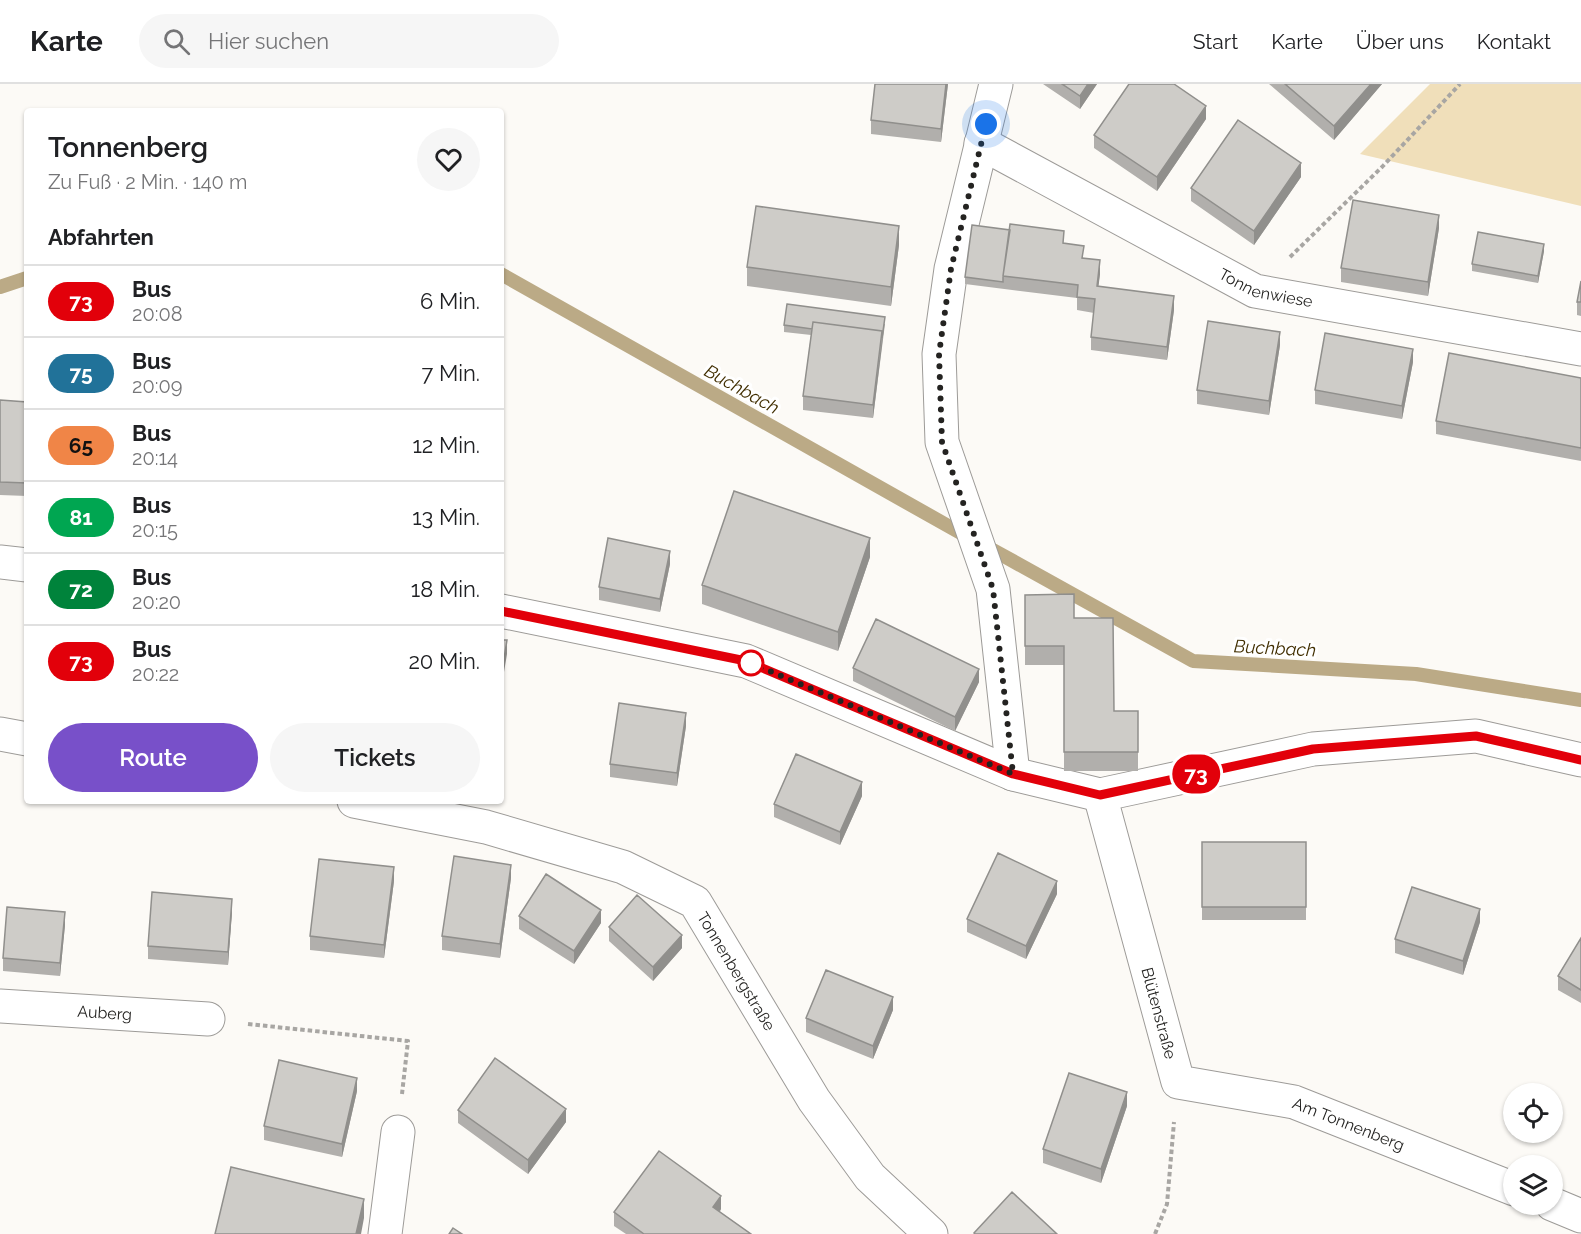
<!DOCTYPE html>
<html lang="de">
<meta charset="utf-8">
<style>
:root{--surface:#fff;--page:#f6f6f6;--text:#202124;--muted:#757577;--line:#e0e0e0;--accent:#7850c9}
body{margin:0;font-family:Raleway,sans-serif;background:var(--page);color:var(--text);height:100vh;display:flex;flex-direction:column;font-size:22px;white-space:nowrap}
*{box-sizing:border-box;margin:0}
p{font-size:20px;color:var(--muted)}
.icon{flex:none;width:33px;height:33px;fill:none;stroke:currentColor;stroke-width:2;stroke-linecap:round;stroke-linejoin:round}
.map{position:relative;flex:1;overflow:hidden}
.sheet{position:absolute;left:24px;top:24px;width:480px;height:696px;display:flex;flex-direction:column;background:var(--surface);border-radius:6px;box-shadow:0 2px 4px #0004}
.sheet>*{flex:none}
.badge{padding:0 12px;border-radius:20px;font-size:21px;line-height:39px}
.controls{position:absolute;left:1503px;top:999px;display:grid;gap:12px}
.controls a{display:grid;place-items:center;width:60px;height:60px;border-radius:50%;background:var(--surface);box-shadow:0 2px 4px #0004;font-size:30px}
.you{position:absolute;width:30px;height:30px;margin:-15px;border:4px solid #fff;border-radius:50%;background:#1a73e8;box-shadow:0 0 0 9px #1a73e833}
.map>.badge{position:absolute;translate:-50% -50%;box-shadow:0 0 0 3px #fff}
h2{padding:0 24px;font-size:22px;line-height:54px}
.round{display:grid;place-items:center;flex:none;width:63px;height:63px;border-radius:32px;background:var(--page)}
.summary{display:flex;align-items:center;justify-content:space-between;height:102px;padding:0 24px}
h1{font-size:28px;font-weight:600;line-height:45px}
.action{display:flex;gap:12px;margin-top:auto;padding:12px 24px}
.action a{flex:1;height:69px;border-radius:36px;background:var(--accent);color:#fff;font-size:24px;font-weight:600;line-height:69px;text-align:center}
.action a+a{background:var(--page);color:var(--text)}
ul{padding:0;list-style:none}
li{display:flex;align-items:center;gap:18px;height:72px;padding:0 24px;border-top:2px solid var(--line)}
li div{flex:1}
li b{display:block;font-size:22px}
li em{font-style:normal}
li .badge{min-width:66px;font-weight:700;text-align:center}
header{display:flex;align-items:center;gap:36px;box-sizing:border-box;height:84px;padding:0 30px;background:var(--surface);border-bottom:2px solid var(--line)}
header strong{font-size:28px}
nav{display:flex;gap:33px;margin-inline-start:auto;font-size:21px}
.search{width:420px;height:54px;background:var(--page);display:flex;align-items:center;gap:15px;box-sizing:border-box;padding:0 21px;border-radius:33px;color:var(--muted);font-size:22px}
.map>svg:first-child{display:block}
</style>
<header>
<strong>Karte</strong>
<div class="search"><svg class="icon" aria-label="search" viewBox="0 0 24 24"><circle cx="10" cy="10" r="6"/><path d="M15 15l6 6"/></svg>Hier suchen</div>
<nav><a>Start</a><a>Karte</a><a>Über uns</a><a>Kontakt</a></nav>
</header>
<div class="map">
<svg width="1581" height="1150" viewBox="0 0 1581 1150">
<rect width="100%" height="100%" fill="#fcfaf6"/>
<path fill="#f0dfba" d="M1430 0H1581V122L1360 70Z"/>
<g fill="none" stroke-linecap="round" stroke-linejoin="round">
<path stroke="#bbaa86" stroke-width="14" d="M501 190 966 452
M0 203 27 194
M993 466 1193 577 1416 590 1581 616"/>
<g stroke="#9d9b98" stroke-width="35">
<g id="minor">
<path d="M996 0 951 185 939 270 942 358 993 505 1013 690"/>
<path id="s1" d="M981 59 1255 207 1581 265"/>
<path d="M0 478 27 481"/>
<path d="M501 527 746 577 1013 690 1100 711 1313 665 1476 652 1581 676"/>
<path d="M0 650 27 655"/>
<path id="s2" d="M1100 711 1178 998 1294 1018 1514 1105"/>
<path id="s3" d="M354 717 486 743 623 783 695 818 814 1016 870 1093 931 1150"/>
<path id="s4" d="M0 922 208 935"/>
<path d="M1552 1120 1581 1132"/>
<path d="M385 1150 398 1048"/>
</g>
</g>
<path stroke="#a8a6a3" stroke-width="4" stroke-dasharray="4.5 3" stroke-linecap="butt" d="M1290 173 1382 83 1460 0
M248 940 408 957 402 1010
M1155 1150 1167 1120 1174 1038"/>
<use href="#minor" stroke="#fff" stroke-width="33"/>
</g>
<path fill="#b1afac" d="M875 0H948L941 58 871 50V36Z
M1043 0H1097L1080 25Z
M1269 0H1382L1334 56Z
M1206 35 1157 107 1094 64V51Z
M1301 93 1254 161 1191 117V104Z
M1439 144 1428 212 1341 198V184Z
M1010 146 1064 159 1084 174 1100 190 1098 202 1174 226 1167 276 1091 266V253L1094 229 1077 226V214L965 200V193Z
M899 161 891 222 747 202V183Z
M1544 167 1538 199 1472 187V180Z
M1581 197V232L1577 231V218Z
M885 240 873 334 803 326V312L811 251 784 248V241Z
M1280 261 1269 331 1197 320V306Z
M1413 278 1402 335 1315 320V306Z
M1581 294V377L1436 350V337Z
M0 316 27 318V412L0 411Z
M870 473 838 567 702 520V501Z
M670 480 660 528 599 516V503Z
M1025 511 1074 534 1114 627H1138V687H1064V581H1025Z
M853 584 979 598 955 647 853 597Z
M686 642 677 702 610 693V680Z
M862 712 840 761 774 733V720Z
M1202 758H1306V836H1202Z
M511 794 500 874 442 866V852Z
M394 797 384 874 310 866V852Z
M1057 810 1026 875 967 848V835Z
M232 828 228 881 148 875V862Z
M519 832 601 839 574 880 519 845Z
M1480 838 1463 891 1395 869V855Z
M65 841 60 892 3 887V874Z
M609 843 682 864 653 897 609 857Z
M1581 854V919L1558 906V892Z
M893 926 873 975 806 948V934Z
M357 1007 342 1073 264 1056V1042Z
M1127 1022 1101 1099 1043 1079V1065Z
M458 1026 566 1038 528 1090 458 1039Z
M721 1125 720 1128 751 1150H626L614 1142V1128Z"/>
<path fill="#908f8c" d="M946 0H948L941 58V45Z
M1088 0H1097L1080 25V12Z
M1371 0H1382L1334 56V42Z
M1206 22V35L1157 107V93Z
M1301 79V93L1254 161V147Z
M1439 131V144L1428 212V198Z
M899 142V161L891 222V203Z
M1544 160V167L1538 199V192Z
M1100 176V190L1097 215V202Z
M1174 212V226L1167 276V263Z
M885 233 882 261 873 334V321Z
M1280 248V261L1269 331V317Z
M1413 265V278L1402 335V322Z
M870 454V473L838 567V548Z
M670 467V480L660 528V515Z
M507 556V570L501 606V593Z
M979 585V598L955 647V633Z
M686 629V642L677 702V689Z
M862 698V712L840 761V748Z
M511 781V794L500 874V860Z
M394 783V797L384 874V861Z
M1057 797V810L1026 875V862Z
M232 815V828L228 881V868Z
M1480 825V838L1463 891V877Z
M601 826V839L574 880V867Z
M65 828V841L60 892V879Z
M682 851V864L653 897V883Z
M893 913V926L873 975V962Z
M357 994V1007L342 1073V1060Z
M1127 1008V1022L1101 1099V1085Z
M566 1025V1038L528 1090V1076Z
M721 1112V1125L713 1136V1123Z
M364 1115V1134L361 1150H356Z"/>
<path fill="#ceccc8" stroke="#908f8c" stroke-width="1.5" d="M875 0H946L941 45 871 36Z
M1062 0H1088L1080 12Z
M1129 0H1174L1206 22 1157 93 1094 51Z
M1285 0H1371L1334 42Z
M1238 36 1301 79 1254 147 1191 104Z
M1353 116 1439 131 1428 198 1341 184Z
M756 122 899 142 891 203 747 183Z
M1010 140 1064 147 1063 159 1084 162 1082 174 1100 176 1097 202 1174 212 1167 263 1091 253 1095 215 1077 213 1078 201 1003 192Z
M972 141 1010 146 1003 192V198L965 193Z
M1478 148 1544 160 1538 192 1472 180Z
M1581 197V218H1577Z
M787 220 885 233 882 254V247L813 238 812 245 784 241Z
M1208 237 1280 248 1269 317 1197 306Z
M813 238 882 247 873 321 803 312Z
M1325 249 1413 265 1402 322 1315 306Z
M1449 269 1581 294V364L1436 337Z
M0 316 27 318V399L0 398Z
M734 407 870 454 838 548 702 501Z
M608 454 670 467 660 515 599 503Z
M1074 510V534H1113L1114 627H1138V668H1064V562H1025V511Z
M876 535 979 585 955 633 853 584Z
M501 556H507L501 593Z
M619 619 686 629 677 689 610 680Z
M796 670 862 698 840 748 774 720Z
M1202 758H1306V823H1202Z
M998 769 1057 797 1026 862 967 835Z
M454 772 511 781 500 860 442 852Z
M319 775 394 783 384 861 310 852Z
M546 790 601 826 574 867 519 832Z
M1412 803 1480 825 1463 877 1395 855Z
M152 808 232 815 228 868 148 862Z
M637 811 682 851 653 883 609 843Z
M7 823 65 828 60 879 3 874Z
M1581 854V906L1558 892Z
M826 886 893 913 873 962 806 934Z
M495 974 566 1025 528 1076 458 1026Z
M279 976 357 994 342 1060 264 1042Z
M1069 989 1127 1008 1101 1085 1043 1065Z
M659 1067 721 1112 713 1123 751 1150H644L614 1128Z
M231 1083 364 1115 356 1150H215Z
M1012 1108 1057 1150H975L974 1149Z
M453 1144 462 1150H449Z"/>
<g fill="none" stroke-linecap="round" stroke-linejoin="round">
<g stroke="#fff" stroke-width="14">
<path id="line" d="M501 527 746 577 1013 690 1100 711 1313 665 1476 652 1581 676"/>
</g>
<use href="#line" stroke="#e2000a" stroke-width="9"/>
<path stroke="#242321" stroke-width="6" stroke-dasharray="0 10.8" d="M751 579 746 577 1013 690 993 505 942 358 939 270 951 185 986 40"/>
</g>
<circle fill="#fff" stroke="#e2000a" stroke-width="3" cx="751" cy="579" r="12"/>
<g text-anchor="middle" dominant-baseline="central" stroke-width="6" stroke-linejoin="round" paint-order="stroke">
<g font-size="16" fill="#242321" stroke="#fff">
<text stroke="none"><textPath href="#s1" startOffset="321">Tonnenwiese</textPath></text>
<text stroke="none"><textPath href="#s3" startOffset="438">Tonnenbergstraße</textPath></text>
<text stroke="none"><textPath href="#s4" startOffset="105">Auberg</textPath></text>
<text stroke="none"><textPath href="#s2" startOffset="226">Blütenstraße</textPath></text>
<text stroke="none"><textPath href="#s2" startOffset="474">Am Tonnenberg</textPath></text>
</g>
<g font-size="18" font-style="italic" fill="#412e00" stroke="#fff">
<text transform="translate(742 305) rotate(29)">Buchbach</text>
<text transform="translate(1275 564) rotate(3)">Buchbach</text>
</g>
</g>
</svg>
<div class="controls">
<a><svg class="icon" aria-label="locate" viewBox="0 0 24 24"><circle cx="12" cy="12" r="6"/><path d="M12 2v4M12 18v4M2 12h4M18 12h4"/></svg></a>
<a><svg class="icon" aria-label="layers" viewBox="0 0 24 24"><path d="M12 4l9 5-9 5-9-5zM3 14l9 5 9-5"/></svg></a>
</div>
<div class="you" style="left:986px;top:40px"></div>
<b class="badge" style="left:1196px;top:690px;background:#e2000a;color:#fff">73</b>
<section class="sheet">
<div class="summary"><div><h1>Tonnenberg</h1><p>Zu Fuß · 2 Min. · 140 m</p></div><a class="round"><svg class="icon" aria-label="heart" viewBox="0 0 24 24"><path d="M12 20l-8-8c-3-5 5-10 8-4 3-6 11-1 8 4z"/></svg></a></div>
<h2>Abfahrten</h2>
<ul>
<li><span class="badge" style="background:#e2000a;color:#fff">73</span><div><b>Bus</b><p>20:08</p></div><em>6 Min.</em></li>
<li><span class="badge" style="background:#217299;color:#fff">75</span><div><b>Bus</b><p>20:09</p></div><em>7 Min.</em></li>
<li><span class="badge" style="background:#f08547;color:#111">65</span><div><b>Bus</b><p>20:14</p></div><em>12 Min.</em></li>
<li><span class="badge" style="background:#00a651;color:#fff">81</span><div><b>Bus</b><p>20:15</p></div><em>13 Min.</em></li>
<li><span class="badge" style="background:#00833b;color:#fff">72</span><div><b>Bus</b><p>20:20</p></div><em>18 Min.</em></li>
<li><span class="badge" style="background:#e2000a;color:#fff">73</span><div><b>Bus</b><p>20:22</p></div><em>20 Min.</em></li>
</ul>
<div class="action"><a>Route</a><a>Tickets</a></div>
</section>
</div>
